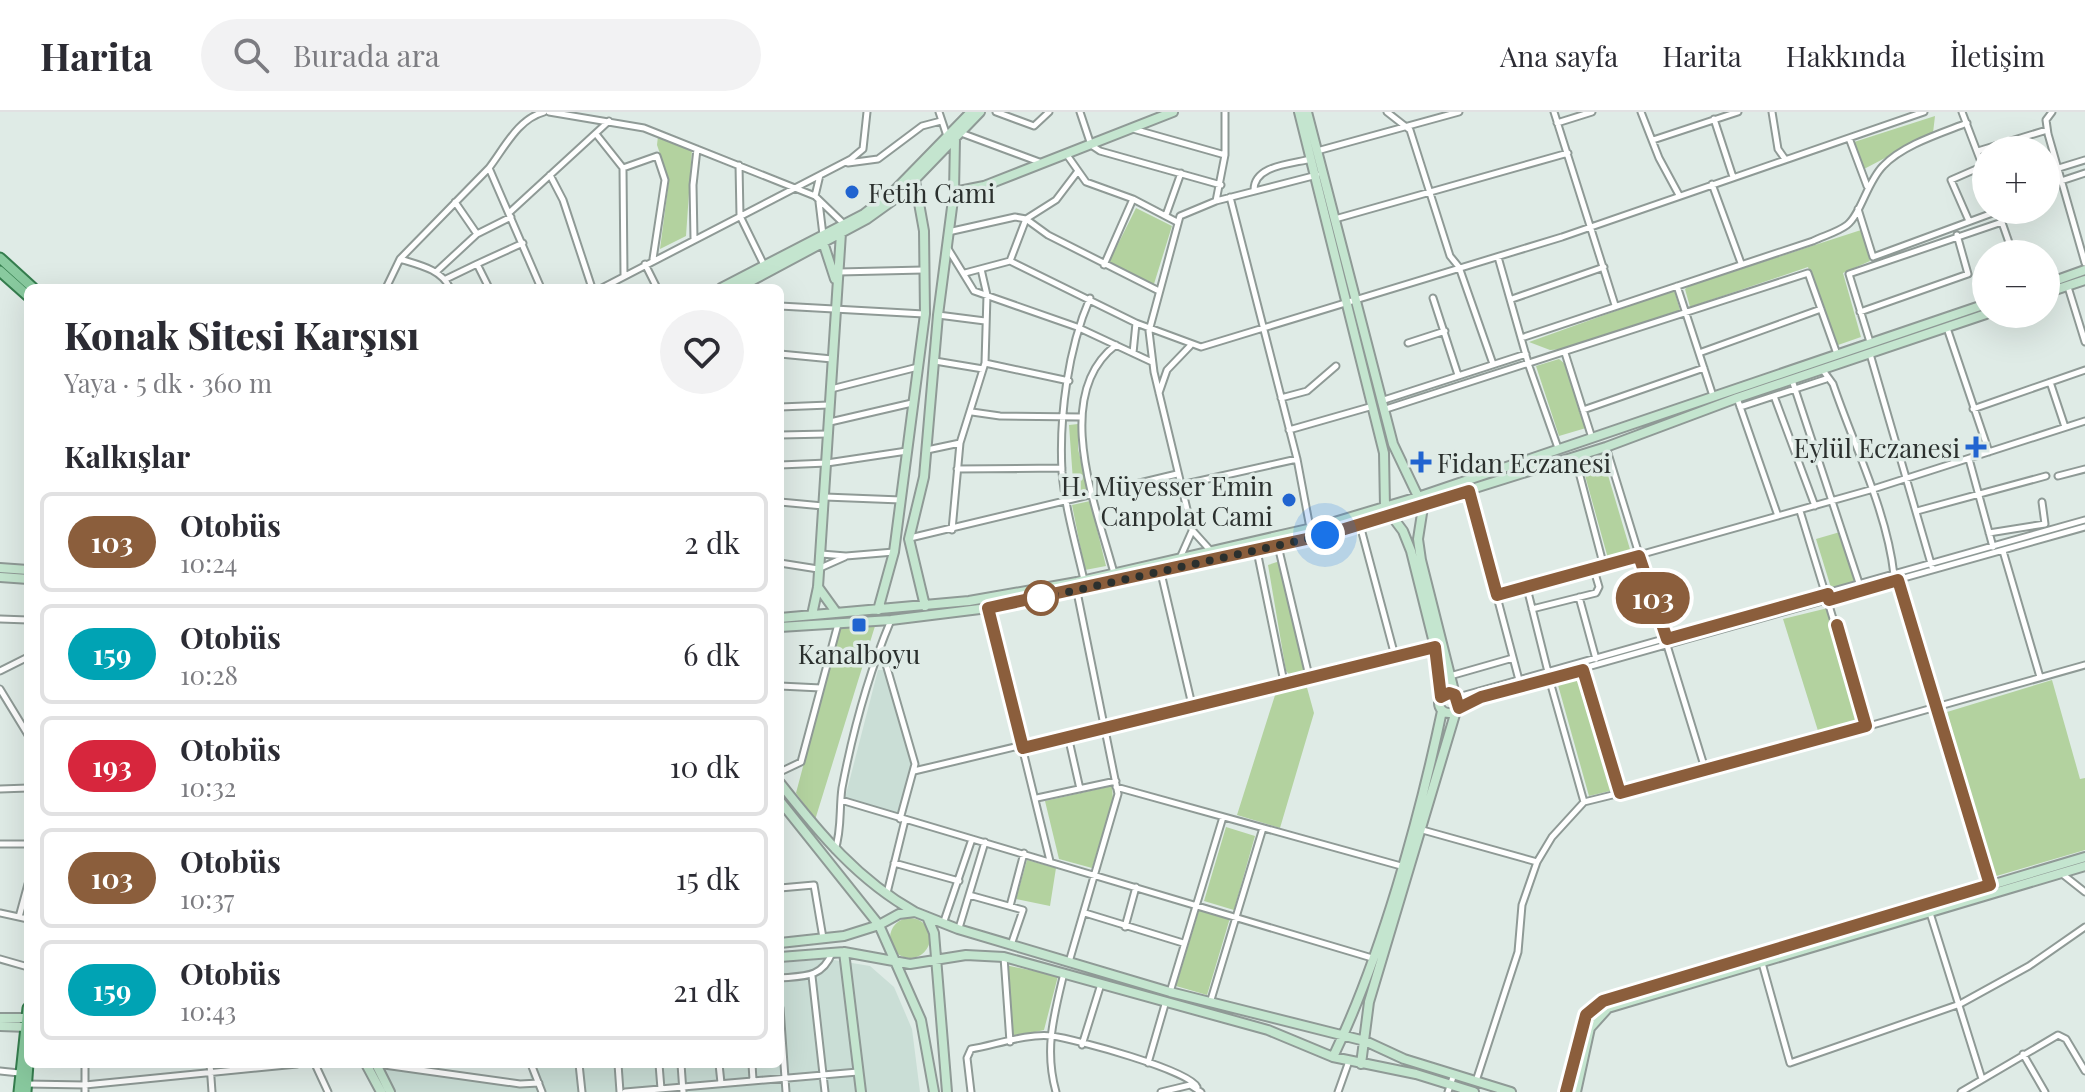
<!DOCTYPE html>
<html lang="tr">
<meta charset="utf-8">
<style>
:root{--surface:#fff;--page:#f2f2f3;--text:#2b2b33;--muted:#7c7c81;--line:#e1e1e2}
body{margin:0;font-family:"Playfair Display",serif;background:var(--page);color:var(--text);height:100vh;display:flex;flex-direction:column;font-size:30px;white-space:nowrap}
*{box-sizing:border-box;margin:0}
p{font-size:26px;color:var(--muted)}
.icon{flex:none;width:44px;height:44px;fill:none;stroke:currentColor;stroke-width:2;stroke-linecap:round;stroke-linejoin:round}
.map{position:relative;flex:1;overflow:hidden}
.sheet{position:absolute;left:24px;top:172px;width:760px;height:784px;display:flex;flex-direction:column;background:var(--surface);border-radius:12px;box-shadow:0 8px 32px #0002}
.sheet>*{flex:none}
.badge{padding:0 16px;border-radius:26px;font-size:28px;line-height:52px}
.buttons{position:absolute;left:1972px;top:24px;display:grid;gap:16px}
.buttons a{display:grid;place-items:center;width:88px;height:88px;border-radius:50%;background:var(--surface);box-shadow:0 8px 32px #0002;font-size:40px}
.you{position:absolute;width:40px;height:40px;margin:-20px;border:6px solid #fff;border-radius:50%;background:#1a73e8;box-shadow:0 0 0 12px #1a73e833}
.map>.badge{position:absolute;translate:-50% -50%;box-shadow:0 0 0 4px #fff}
h2{padding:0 40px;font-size:30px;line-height:72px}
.round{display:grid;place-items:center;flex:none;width:84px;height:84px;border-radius:42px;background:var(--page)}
.headline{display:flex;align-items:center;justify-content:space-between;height:136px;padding:0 40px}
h1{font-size:38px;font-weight:800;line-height:60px}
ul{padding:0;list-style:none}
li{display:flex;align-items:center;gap:24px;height:100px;margin:0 16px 12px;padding:0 24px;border:4px solid var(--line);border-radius:12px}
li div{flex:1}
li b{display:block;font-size:30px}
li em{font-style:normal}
li .badge{min-width:88px;font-weight:700;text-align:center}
header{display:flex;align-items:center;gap:48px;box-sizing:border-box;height:112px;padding:0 40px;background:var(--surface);border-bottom:2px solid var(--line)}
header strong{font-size:38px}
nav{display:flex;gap:44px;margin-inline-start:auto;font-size:28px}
.search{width:560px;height:72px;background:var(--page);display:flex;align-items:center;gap:20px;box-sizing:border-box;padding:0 28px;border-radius:44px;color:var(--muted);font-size:30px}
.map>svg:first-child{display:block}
</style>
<header>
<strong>Harita</strong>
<div class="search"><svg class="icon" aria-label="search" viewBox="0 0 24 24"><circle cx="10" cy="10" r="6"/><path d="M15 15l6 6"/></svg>Burada ara</div>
<nav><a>Ana sayfa</a><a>Harita</a><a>Hakkında</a><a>İletişim</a></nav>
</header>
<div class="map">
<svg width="2085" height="980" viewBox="0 0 2085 980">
<rect width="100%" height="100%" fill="#dfebe6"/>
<path fill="#caded6" d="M878 558H886L912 653 900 702 845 686Z
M828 847 870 854 894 875 912 917 920 980H388L376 953 532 976 528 952H780V851Z"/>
<path fill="#b3d29f" d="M1935 4 1933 21 1864 57 1854 30Z
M658 24 692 38 686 124 660 137 669 68 657 33Z
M1136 96 1172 114 1154 172 1108 152Z
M1861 118 1870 149 1843 161 1861 225 1838 233 1808 155 1690 195 1685 177 1689 174Z
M1674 178 1680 198 1566 237 1550 238 1529 230Z
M1559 247 1564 251 1586 316 1559 324 1536 254Z
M1078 312V337L1088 377 1074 383 1069 313Z
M1602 343 1632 444 1609 450 1581 349Z
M1090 389 1106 454 1085 458 1072 393Z
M1840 420 1855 472 1832 479 1816 427Z
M1280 449 1305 560 1291 564 1286 559 1268 453Z
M1828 496 1859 609 1819 622 1783 507Z
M875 514 815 708 796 681 840 515Z
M1583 565 1614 678 1589 684 1558 573Z
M2052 568 2080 667 2085 666V738L1993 765 1947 600Z
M1306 572 1314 601 1280 716 1237 703 1276 580Z
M1112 674 1113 688 1092 756 1059 747 1045 689Z
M1226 715 1255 724 1234 798 1204 789Z
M1027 748 1056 756 1050 794 1016 787Z
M1200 795 1230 806 1207 883 1176 874Z
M890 826a20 20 0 1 1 40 0a20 20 0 1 1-40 0Z
M1005 853 1058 864 1044 918 1012 925Z"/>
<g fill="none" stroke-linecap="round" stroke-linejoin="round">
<g stroke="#8f9a96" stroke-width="9">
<path id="street" d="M549 0 644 16 815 84
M939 0 947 24
M996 0 1034 14 1049 0
M1080 0 1091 33 1100 39 1221 73
M1387 0 1410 18 1450 144 1459 155 1493 252
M1554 0 1615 193
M1641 0 1659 46 1679 83
M1772 0 1778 37 1785 47
M1962 0 1986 63
M2052 0 2046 8 2048 22 2085 151
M1714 7 1733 65
M1557 11 1592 0
M1133 17 1225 43
M961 21 1042 51
M596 22 623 56 624 163
M1849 26 1867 74
M1653 28 1738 0
M1317 39 1459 0
M1978 39 2047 18
M1067 43 1086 70 1133 87 1177 110
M848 51 878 47 922 14 941 9
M739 53 740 104 764 153
M623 56 657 44 665 68 653 147
M1078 59 1056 88 1026 107 1010 149 1136 211 1133 241
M2046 60 2085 48
M550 63 563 88 592 176
M820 63 815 84 844 112
M1712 72 1741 151
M2046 74 2085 61
M1254 79C1253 53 1292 52 1311 47
M1230 85 1297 347 1310 416
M1216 89 1225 43V0
M455 90 477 122
M819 90 823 123
M1858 97 1873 145 1998 99
M1998 99 2013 142
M510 100 609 9
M1166 103 1181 61
M1335 107 1568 41
M1969 109 1951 68 1983 54
M948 120 1015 105 1026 107 1048 123 1157 178
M694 127 693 73 697 37
M947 135 974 179 1077 215 1152 250
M1498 145 1529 254 1558 336
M400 147 489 56
M645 152 657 176
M1104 153 1133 87
M436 160 477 122 511 105
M839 160 923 158
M965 161 1010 149
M446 167 477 152
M1677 174 1713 284
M2068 175 2085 230
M386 176 400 147C419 153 441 157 450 176
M489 176 477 152 523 131
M541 176 489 56C505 35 518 7 544 0
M602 176 851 47 863 37 867 0
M1433 186 1458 263
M1512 187 1604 155
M780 194 924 202
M1860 200 1968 162 1957 123
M938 203 985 209
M1136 211 1201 235 1562 125 1924 0
M1947 216 1989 340
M1521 226 1813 129C1823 124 1838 120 1847 113 1861 102 1867 70 1883 54 1903 33 1939 22 1967 11
M1870 230 1849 162 2002 110
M1408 231 1445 219
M1565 241 1592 326
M1699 241 1821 197
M780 242 832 247
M1870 242 1932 455
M935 249 983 257
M985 251 1069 269
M1822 257 1833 272C1854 334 1887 399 1894 463
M1792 268 1860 474
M2050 270 2065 315
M831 277 918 255
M1159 281 1167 258 1190 234
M1774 284 1815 394
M1281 286 1307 279 1336 254
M1737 286 1778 404
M1384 288 1526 242
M780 295 829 293
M1740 295 1826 267
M1386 297 1808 161 1837 242
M1973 297 2085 258
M1583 298 1704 256
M972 300 1000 304 1082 305
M830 310 912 291
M1289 318 1373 294
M780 323 828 322
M1606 335 1706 660
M927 338 960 331
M1575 345 1604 455
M1969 347 1993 435
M780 353 827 351 907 339
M957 357 1062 356
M2058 364 2085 357
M1181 373 1297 347
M1469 379 1519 568
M825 385 901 388
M780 390 823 394
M1800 399 1866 614
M1917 399 2046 364
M1360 413 1395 544
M952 418 960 331 985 251 987 183 981 157
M1989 421 2045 412 2042 390
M910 426 1177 362
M1278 434 1309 564
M1210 438 1192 418 1154 260 1149 219 1180 104 1216 89 1317 63
M1257 439 1284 570
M2003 439 2040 565
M821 442 846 444 894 440
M1180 446 1192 419
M780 451 818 457 845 445
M1114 461C1097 397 1050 283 1116 233
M1161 461 1192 593
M1084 468C1076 433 1065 396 1062 360 1059 304 1068 237 1090 186
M1898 468 1990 773
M1527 476 1548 560
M1497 483 1870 378 2085 309
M1579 485 1596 547
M988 496 1050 749
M1532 497 1596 481 1599 475 1594 458
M0 507 28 508
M881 535 915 652 900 707
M1583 558 1620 681
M0 559 28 545
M1450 564 1513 546
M1549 566 1584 690
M780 574 821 576
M0 577 28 623
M1458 585 2085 408
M1459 596 1481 585 2085 415
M1068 624 1080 677
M914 659 1435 535
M780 660 801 650 838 512
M1116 675 1401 754
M0 677 28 676
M1037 686 1116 669
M841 688 1372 846
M1419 717 1537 750
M0 732H28
M835 738C842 718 839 697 842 676 853 618 868 563 891 508
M894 751 959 769
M2061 761 2085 780
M780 776 814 773 823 826
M887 781 905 708
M969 783 1023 798 1011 833
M1010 794 1024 741
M0 801 28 807
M1085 801 1183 831
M1930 801 1982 967
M19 805 28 772
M943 812 972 727
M1125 815 1136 775
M959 816 985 730
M1004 845 1010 930
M0 847 28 855
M1069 850 1118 682 1077 480
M1762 851 1790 951 1960 892 2029 854 2085 815
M812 864 825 980
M780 866C804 864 822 866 832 841
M1170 880 1223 705
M1210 891 1263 716
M780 896 786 980
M1082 933 1101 872
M2023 942 2045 980
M1148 951 1166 889
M85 952V980
M210 952 212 980
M315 952 328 980
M377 952 520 972 539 971
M531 952 542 980
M579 952 582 980
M618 952 620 980
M659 952 661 977
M681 952 683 980
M719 952 721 971
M752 952 753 968
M0 959 19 961
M1476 969 1518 840 1522 793 1537 750 1552 725 1584 690 1706 660 2085 553
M27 972 85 973 297 952
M625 980 858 960
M971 980 967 946 971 937C995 933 1028 921 1052 924 1075 927 1189 958 1197 975
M1056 980C1044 937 1054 903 1064 861
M1161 980 1190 973 1201 980
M1338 980 1349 949
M1448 980 1454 962
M1961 980 2058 923 2066 927 2085 959"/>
</g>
<g stroke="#8f9a96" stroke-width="12">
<path id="secondary" d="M1299 0 1384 341 1385 395 1403 419 1411 439 1435 535 1441 585
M1307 0 1393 332 1423 395 1418 427 1421 448 1455 583
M954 80 984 74 1173 0
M823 130 835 167
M2046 172 2085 158
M721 176 864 102 894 79 971 0
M738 176 867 107 899 84 980 0
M2046 181 2085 168
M0 456 28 458
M0 465 28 467
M818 475 836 500
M925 494 909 427 924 365 938 203 954 80 955 27
M878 498 894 440 925 202 924 119 915 69
M812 503 818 475 841 121
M780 506 969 489 1077 470 1321 414 1418 385 1986 192
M780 515 891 508 988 496 1325 423 1606 335 1737 286 1986 202
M1439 591a10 10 0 1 1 20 0a10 10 0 1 1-20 0Z
M780 671C820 722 858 768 915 800
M780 689 879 813 921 908 934 980
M928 807 934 821 947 980
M780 831 844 824 879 813 899 802 915 800 958 817 1170 880 1365 929 1404 947 1511 980
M844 840 861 980
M780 845 844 840 910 852 966 843 1004 845 1268 918 1333 945 1416 962 1474 980
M0 906H28
M0 914 28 915
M1333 945C1381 845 1419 708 1442 599
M366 952 381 980
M376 952 390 980
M1361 952 1369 890 1456 599
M1566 980 1586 903 1603 889 2085 745
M1576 980 1590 916 1608 896 2085 754"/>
</g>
<g stroke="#357d4e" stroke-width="13">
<path id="primary" d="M0 146 33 176
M0 159 28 184
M19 980 28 896
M26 980 28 951"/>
</g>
<use href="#street" stroke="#fff" stroke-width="5"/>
<use href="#secondary" stroke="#c4e5cf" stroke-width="8"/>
<use href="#primary" stroke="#89ca9f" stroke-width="9"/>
</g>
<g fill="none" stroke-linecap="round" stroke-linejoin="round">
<g stroke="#fff" stroke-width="18">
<path id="line" d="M1566 980 1586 903 1603 889 1990 773 1898 468 1829 488 1828 482 1667 527 1639 444 1497 483 1469 379 1325 423 988 496 1023 636 1435 535 1441 585 1449 581 1455 583 1459 596 1481 585 1583 558 1620 681 1866 614 1837 513"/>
</g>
<use href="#line" stroke="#8b5e3c" stroke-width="12"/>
<path stroke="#2b302e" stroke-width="8" stroke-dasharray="0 14.4" d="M1041 486 1325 423"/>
</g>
<g fill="#2164d0" stroke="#dfebe6" stroke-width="3">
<circle cx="852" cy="80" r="8"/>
<path d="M1972 323h8v8h8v8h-8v8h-8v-8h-8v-8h8z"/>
<path d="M1417 338h8v8h8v8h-8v8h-8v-8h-8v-8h8z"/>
<circle cx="1289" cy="388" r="8"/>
<rect x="851" y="505" width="16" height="16" rx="4"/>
</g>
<circle fill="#fff" stroke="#8b5e3c" stroke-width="4" cx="1041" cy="486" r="16"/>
<g text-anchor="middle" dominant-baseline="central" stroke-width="7" stroke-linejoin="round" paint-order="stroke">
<g font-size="26" fill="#2b302e" stroke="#dfebe6" text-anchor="start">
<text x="868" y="80">Fetih Cami</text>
<text x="1960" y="335" text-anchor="end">Eylül Eczanesi</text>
<text x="1437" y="350">Fidan Eczanesi</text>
<text x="1273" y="373" text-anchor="end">H. Müyesser Emin<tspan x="1273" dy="30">Canpolat Cami</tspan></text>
<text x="859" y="541" text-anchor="middle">Kanalboyu</text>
</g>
</g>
</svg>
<div class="buttons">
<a>+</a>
<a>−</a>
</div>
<div class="you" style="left:1325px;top:423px"></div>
<b class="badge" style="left:1653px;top:486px;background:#8b5e3c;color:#fff">103</b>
<section class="sheet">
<div class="headline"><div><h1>Konak Sitesi Karşısı</h1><p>Yaya · 5 dk · 360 m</p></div><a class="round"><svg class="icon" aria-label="heart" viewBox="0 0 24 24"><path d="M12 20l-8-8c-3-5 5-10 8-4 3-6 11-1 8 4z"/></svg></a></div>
<h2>Kalkışlar</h2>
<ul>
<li><span class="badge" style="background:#8b5e3c;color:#fff">103</span><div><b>Otobüs</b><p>10:24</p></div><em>2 dk</em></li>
<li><span class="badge" style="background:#00a3b4;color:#fff">159</span><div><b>Otobüs</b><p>10:28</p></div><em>6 dk</em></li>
<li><span class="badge" style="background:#d7263d;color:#fff">193</span><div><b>Otobüs</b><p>10:32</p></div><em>10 dk</em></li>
<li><span class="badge" style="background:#8b5e3c;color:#fff">103</span><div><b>Otobüs</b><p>10:37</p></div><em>15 dk</em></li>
<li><span class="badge" style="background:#00a3b4;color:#fff">159</span><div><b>Otobüs</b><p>10:43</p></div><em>21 dk</em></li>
</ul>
</section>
</div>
